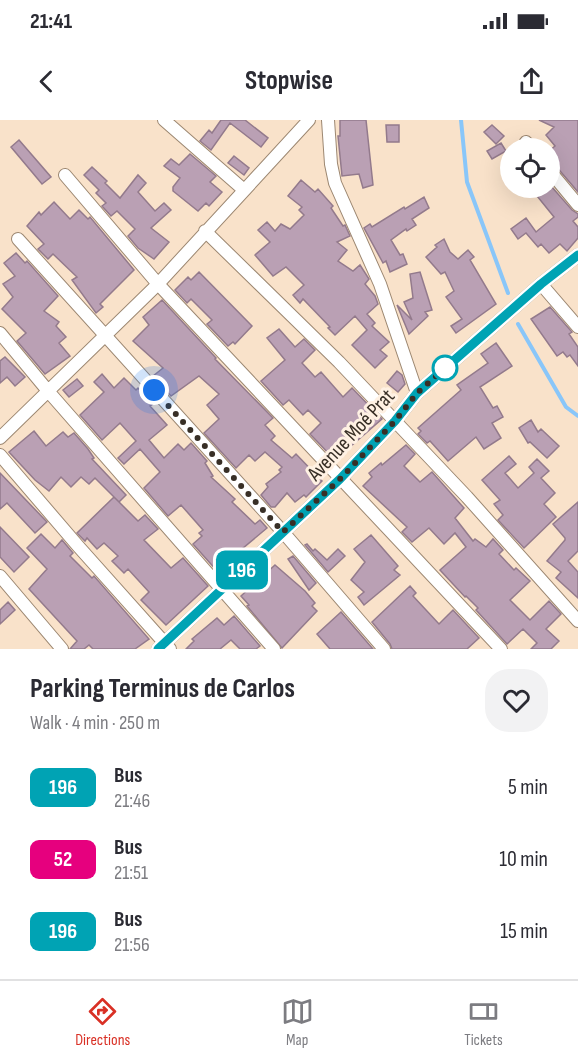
<!DOCTYPE html>
<meta charset="utf-8">
<style>
:root{--surface:#fff;--page:#f2f2f3;--text:#2b2b33;--muted:#7c7c81;--line:#e1e1e2;--accent:#d93025}
body{margin:0;font-family:"Sofia Sans Condensed",sans-serif;background:var(--page);color:var(--text);height:100vh;display:flex;flex-direction:column;font-size:22px;white-space:nowrap}
*{box-sizing:border-box;margin:0}
p{font-size:20px;color:var(--muted)}
.icon{flex:none;width:33px;height:33px;fill:none;stroke:currentColor;stroke-width:2;stroke-linecap:round;stroke-linejoin:round}
.map{position:relative;height:529px;overflow:hidden}
.sheet{display:flex;flex-direction:column;background:var(--surface);flex:1}
.sheet>*{flex:none}
.badge{padding:0 12px;border-radius:9px;font-size:21px;line-height:39px}
.tools{position:absolute;left:500px;top:18px;display:grid;gap:12px}
.tools a{display:grid;place-items:center;width:60px;height:60px;border-radius:50%;background:var(--surface);box-shadow:0 6px 24px #0002;font-size:30px}
.you{position:absolute;width:30px;height:30px;margin:-15px;border:4px solid #fff;border-radius:50%;background:#1a73e8;box-shadow:0 0 0 9px #1a73e833}
.map>.badge{position:absolute;translate:-50% -50%;box-shadow:0 0 0 3px #fff}
.round{display:grid;place-items:center;flex:none;width:63px;height:63px;border-radius:24px;background:var(--page)}
.overview{display:flex;align-items:center;justify-content:space-between;height:102px;padding:0 30px}
h1{font-size:28px;font-weight:700;line-height:45px}
ul{padding:0;list-style:none}
li{display:flex;align-items:center;gap:18px;height:72px;padding:0 30px}
li div{flex:1}
li b{display:block;font-size:22px}
li em{font-style:normal}
li .badge{min-width:66px;font-weight:700;text-align:center}
.status{display:flex;justify-content:space-between;align-items:center;height:42px;padding:0 30px;background:var(--surface);direction:ltr}
.status svg{height:16px;fill:currentColor}
header{display:flex;justify-content:space-between;align-items:center;height:78px;padding:0 30px;background:var(--surface);font-size:27px;font-weight:700}
.tabs{display:flex;justify-content:space-around;align-items:center;height:84px;border-top:2px solid var(--line);background:var(--surface);font-size:16px;color:var(--muted)}
.tabs a{display:grid;justify-items:center;gap:3px}
.tabs .selected{color:var(--accent)}
.map>svg:first-child{display:block}
</style>
<div class="status"><b>21:41</b><svg viewBox="0 0 49 12"><path d="M0 12V9h3v3zM5 12V6h3v6zM10 12V3h3v9zM15 12V0h3v12zM26 1h20v11H26zM47 4h2v5h-2z"/></svg></div>
<header><svg class="icon" aria-label="back" viewBox="0 0 24 24"><path d="M15 5l-7 7 7 7"/></svg>Stopwise<svg class="icon" aria-label="share" viewBox="0 0 24 24"><path d="M12 15V3M7 8l5-5 5 5M5 13v7h14v-7"/></svg></header>
<div class="map">
<svg width="578" height="529" viewBox="0 0 578 529">
<rect width="100%" height="100%" fill="#f9e2ca"/>
<g fill="none" stroke-linecap="round" stroke-linejoin="round">
<path stroke="#89c6f9" stroke-width="4" d="M461 0 467 62 508 173
M518 204 566 287 578 296"/>
</g>
<path fill="#baa0b4" stroke="#937a8c" stroke-width="1.5" d="M221 0H245L268 18 261 27 230 3 211 30 200 21 209 10 212 13Z
M340 0H366L373 65 363 68 359 54 342 56 338 16H340Z
M539 0H578V72L555 45 549 42V31L555 26 546 15 554 7Z
M386 5H399V22H387Z
M492 5 504 16 496 24 484 12Z
M19 20 51 57 42 64 11 27Z
M501 23 506 31 492 39 487 31Z
M190 34 216 56 210 62 222 72 209 86 206 83 198 91 173 71V67L180 58 164 46 171 39 179 45Z
M234 36 249 48 244 55 228 43Z
M92 47 107 61 105 63 120 78 138 55 146 63 138 72 155 91 164 83 171 90 151 108 169 122 154 139 138 128 128 116 135 109 117 91 111 96 102 86 106 83 96 73 99 70 84 55Z
M301 60 315 72 318 69 333 86 331 88 343 106 345 105 350 116 337 122 347 130 338 141 353 151 360 145 369 159 365 164 375 176 378 184 367 194 375 203 372 206 389 222 380 230 387 236 375 248 352 225 367 210 355 196 335 215 328 208 330 207 303 179 300 183 293 175 304 165 286 147 273 156 255 135 270 122 258 110 267 102 275 111 281 104 290 109 304 95 299 90 302 87 288 76Z
M551 66 572 90 578 94V97L573 101 578 107V118L567 131 560 124 549 133 541 124 538 127 526 113 518 119 511 109 526 98 536 112 554 97 537 76Z
M424 77 429 88 412 99 416 105 407 111 406 109 391 120 400 135 403 134 407 144 390 152 386 141 383 143 364 108 370 104 372 107 404 87 405 89Z
M54 82 70 99 79 90 88 99 90 97 134 150 100 184 103 187 96 193 72 160 77 157 53 134 48 139 38 129 44 124 27 106 39 92 41 95Z
M444 119 450 132 458 139 468 130 474 137 470 140 496 184 456 213 451 206 462 199 446 177 454 171 445 152 441 154 426 137 437 127 435 125Z
M16 133 25 143 27 141 58 176 44 191 59 202 56 206 66 217 59 223 70 236 45 254 17 221 26 213 2 189 13 177 3 164 15 156 4 143Z
M199 152 252 206 235 224 233 222 228 226 207 204 212 200 191 179 187 183 175 170 188 157 191 160Z
M420 152 432 190 425 192 428 196 409 214 397 185 412 200 404 182 413 178 410 154Z
M162 180 216 238 215 239 273 298 265 305 275 316 271 320 292 338 296 334 322 361 306 377 304 375 295 382 287 373 275 387H271L261 375 268 367 266 364 281 352 279 350 282 347 265 332 255 341 249 335 236 348 204 313 219 299 207 285 219 274 199 256 171 276 153 256 163 248 133 221 149 205 143 197Z
M550 187 572 212 569 214 578 227V246L570 235 567 237 563 232 557 236 531 199Z
M279 209 295 227 304 219 315 230 302 243 315 257 321 252 343 277 352 268 382 299 335 340 310 314 321 303 308 290 303 295 289 280 283 285 261 261 285 240 267 218Z
M496 223 512 246 480 267 493 288 497 286 503 297 492 303 501 318 484 329 476 317 448 341 430 321 427 323 418 314 421 311 418 308 461 270 457 265 488 243 481 234Z
M5 237 25 257 15 266 7 257 0 263V241Z
M397 251 402 255 405 264 398 272 387 263Z
M102 254 114 268 124 258 136 270 138 268 153 284 150 286 167 305 149 320 164 338 178 324 184 330 191 323 207 341 205 343 213 356 211 357 235 379 232 382 255 404 260 400 267 408 224 444 225 446 218 452 193 424 202 416 199 413 203 410 181 385 168 396 144 368 160 352 140 329 124 344 118 338 136 321 120 303 102 320 80 295 104 272 94 262Z
M77 259 83 266 69 277 63 270Z
M531 300 538 312 541 309 559 326 547 338 530 322 528 323 519 308Z
M34 311 46 326 63 312 68 317 74 313 88 329 94 338 92 339 126 375 119 382 95 358 89 364 81 357 71 367 61 357 49 371 35 360 9 332Z
M406 325 415 334 404 346 420 362 432 352 464 388 455 398 473 421 475 419 486 427 493 419 503 430 499 434 514 450 516 448 530 461 510 480 530 500 549 481 561 494 546 509 559 521 551 529H531L537 523 523 509 507 524 476 490 478 488 466 476 465 477 440 450 466 427 455 413 444 424 429 408 412 422 402 412 407 407 363 366 372 357 369 353 381 343 382 345Z
M509 336 516 344 505 353 518 368 534 353 529 347 537 339 549 351 541 358 555 373 544 384 556 397 524 428 498 400 503 395 494 384 500 380 482 360Z
M0 353 47 402 35 413 7 383 0 389Z
M114 377 138 401 145 395 158 409 144 420 171 448 183 438 208 466 166 505 141 480 149 472 128 449 124 453 112 441 118 436 104 423 97 429 87 418 85 421 77 413Z
M578 382V431L568 441 578 452V478L556 458 561 452 547 441 565 420V418L553 404Z
M0 407 29 437 14 452 0 437Z
M41 414 55 428 62 420 73 433 70 436 92 458 94 456 149 519 135 529H93L89 525 84 529H70L77 521 29 469 47 449 27 428Z
M371 415 398 446 394 450 400 455 364 485 358 477 364 472 351 460 365 442 354 429Z
M307 424 313 431 315 429 327 440 338 429 345 436 328 452 305 425Z
M293 436 316 463 309 470 288 439Z
M275 445 305 471 315 483 312 486 317 491 282 528 247 486 249 485 241 476Z
M410 466 416 473 413 476 439 504 453 490 479 518 467 529H392L390 524 372 502Z
M8 482 15 490 0 504V490Z
M341 492 373 529H330L317 514Z
M234 496 260 526 256 529H240L231 520 220 529H186L194 521 192 519 217 498 224 505Z"/>
<g fill="none" stroke-linecap="round" stroke-linejoin="round">
<g stroke="#9c8771" stroke-width="14">
<path id="street" d="M164 0 244 70
M328 0 331 44 335 63 380 164 417 273
M526 22 531 28
M549 50 578 85
M65 55 158 164 501 529
M205 111 339 242 467 377 578 501
M18 119 283 412 384 529
M541 164 578 207
M0 213 48 271 274 529
M0 318 158 164 309 0
M0 335 78 426 170 529
M0 456 62 529
M158 529 340 359 395 301 417 273 541 164 578 135"/>
</g>
<use href="#street" stroke="#fff" stroke-width="12"/>
</g>
<g fill="none" stroke-linecap="round" stroke-linejoin="round">
<g stroke="#fff" stroke-width="14">
<path id="line" d="M158 529 340 359 395 301 417 273 541 164 578 135"/>
</g>
<use href="#line" stroke="#00a3b4" stroke-width="9"/>
<path stroke="#382f26" stroke-width="6" stroke-dasharray="0 10.8" d="M154 270 283 412 340 359 395 301 417 273 452 242 445 248"/>
</g>
<circle fill="#fff" stroke="#00a3b4" stroke-width="3" cx="445" cy="248" r="12"/>
<g text-anchor="middle" dominant-baseline="central" stroke-width="6" stroke-linejoin="round" paint-order="stroke">
<g font-size="21" fill="#382f26" stroke="#fff1e3">
<text transform="translate(351 315) rotate(-47)">Avenue Moé Prat</text>
</g>
</g>
</svg>
<div class="tools">
<a><svg class="icon" aria-label="locate" viewBox="0 0 24 24"><circle cx="12" cy="12" r="6"/><path d="M12 2v4M12 18v4M2 12h4M18 12h4"/></svg></a>
</div>
<div class="you" style="left:154px;top:270px"></div>
<b class="badge" style="left:242px;top:450px;background:#00a3b4;color:#fff">196</b>
</div>
<section class="sheet">
<div class="overview"><div><h1>Parking Terminus de Carlos</h1><p>Walk · 4 min · 250 m</p></div><a class="round"><svg class="icon" aria-label="heart" viewBox="0 0 24 24"><path d="M12 20l-8-8c-3-5 5-10 8-4 3-6 11-1 8 4z"/></svg></a></div>
<ul>
<li><span class="badge" style="background:#00a3b4;color:#fff">196</span><div><b>Bus</b><p>21:46</p></div><em>5 min</em></li>
<li><span class="badge" style="background:#e6007e;color:#fff">52</span><div><b>Bus</b><p>21:51</p></div><em>10 min</em></li>
<li><span class="badge" style="background:#00a3b4;color:#fff">196</span><div><b>Bus</b><p>21:56</p></div><em>15 min</em></li>
</ul>
</section>
<nav class="tabs">
<a class="selected"><svg class="icon" aria-label="directions" viewBox="0 0 24 24"><path d="M12 3l9 9-9 9-9-9zM9 14v-3h6M13 9l2 2-2 2"/></svg>Directions</a>
<a><svg class="icon" aria-label="map" viewBox="0 0 24 24"><path d="M3 6l6-2 6 2 6-2v14l-6 2-6-2-6 2zM9 4v14M15 6v14"/></svg>Map</a>
<a><svg class="icon" aria-label="tickets" viewBox="0 0 24 24"><path d="M3 7h18v10H3zM15 7v10"/></svg>Tickets</a>
</nav>
